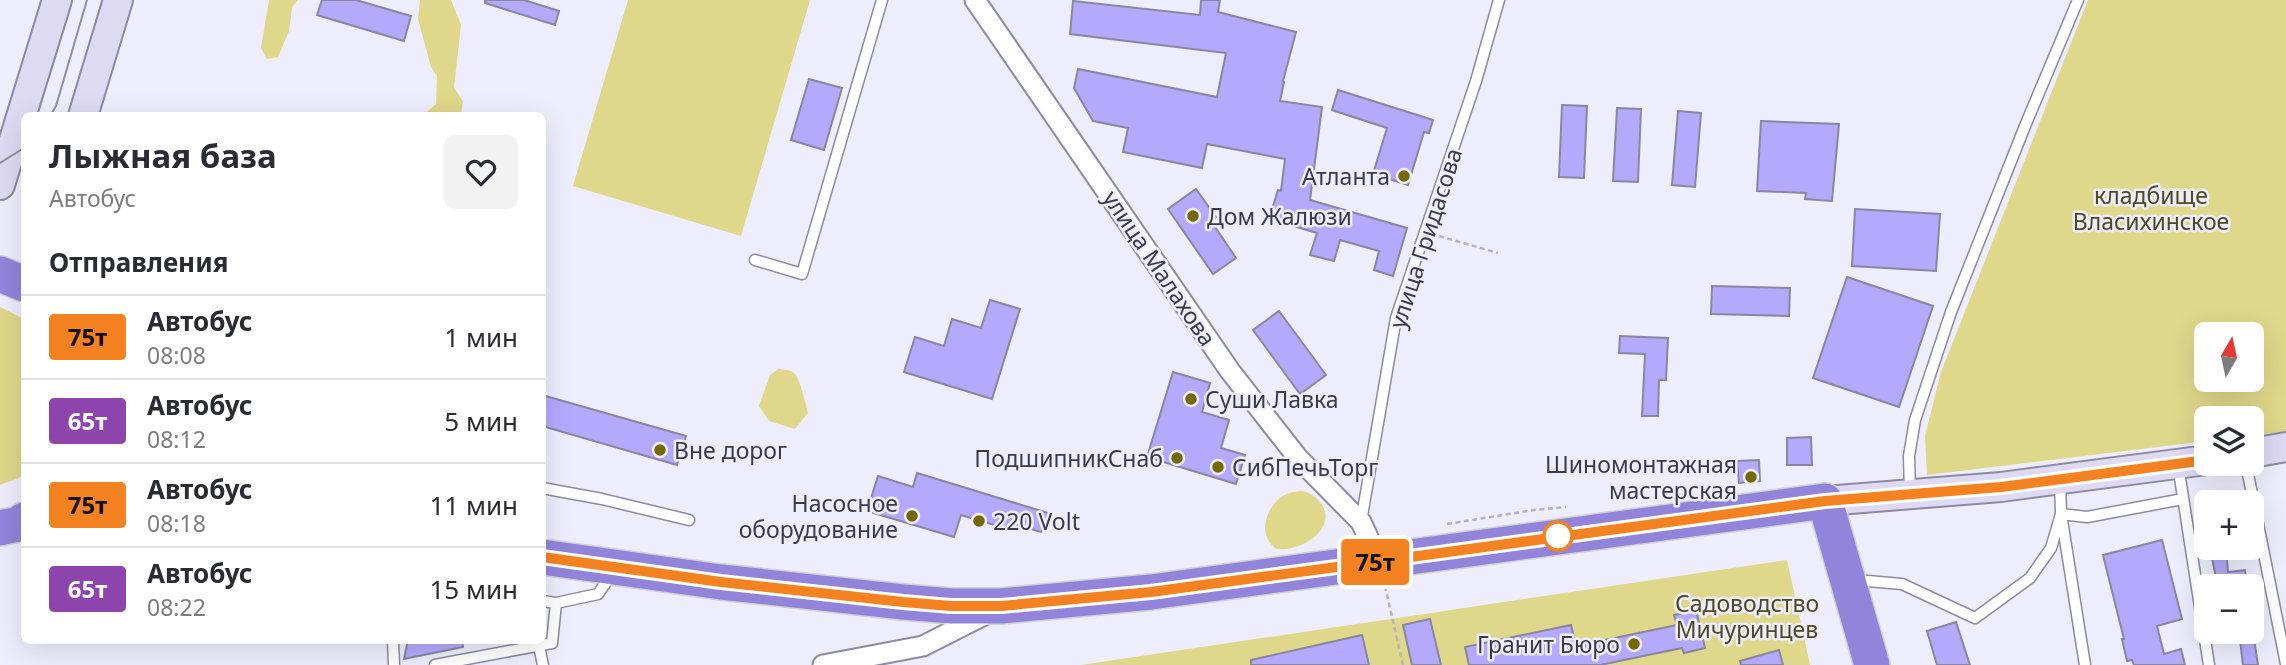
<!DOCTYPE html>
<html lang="ru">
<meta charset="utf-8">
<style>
:root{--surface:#fff;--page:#f2f2f3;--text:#2b2b33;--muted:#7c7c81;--line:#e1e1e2}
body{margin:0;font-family:"Noto Sans",sans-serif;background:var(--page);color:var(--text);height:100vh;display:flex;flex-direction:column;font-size:26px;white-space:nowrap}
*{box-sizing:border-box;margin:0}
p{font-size:23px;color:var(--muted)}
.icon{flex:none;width:38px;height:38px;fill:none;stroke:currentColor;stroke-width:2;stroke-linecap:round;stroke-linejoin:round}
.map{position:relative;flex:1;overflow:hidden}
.details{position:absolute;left:21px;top:112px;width:525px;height:532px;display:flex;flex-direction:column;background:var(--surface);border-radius:10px;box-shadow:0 7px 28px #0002}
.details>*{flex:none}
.badge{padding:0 14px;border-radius:5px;font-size:24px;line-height:46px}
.needle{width:46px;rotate:9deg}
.tools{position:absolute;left:2194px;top:322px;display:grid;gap:14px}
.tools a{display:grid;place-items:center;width:70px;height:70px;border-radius:10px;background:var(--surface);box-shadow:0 7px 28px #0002;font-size:35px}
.map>.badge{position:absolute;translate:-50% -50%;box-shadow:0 0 0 4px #fff}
h2{padding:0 28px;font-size:26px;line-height:63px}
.round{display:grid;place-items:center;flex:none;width:74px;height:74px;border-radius:10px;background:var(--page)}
.overview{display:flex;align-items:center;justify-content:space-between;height:119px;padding:0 28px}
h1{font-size:33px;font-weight:700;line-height:52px}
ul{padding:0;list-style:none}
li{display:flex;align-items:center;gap:21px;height:84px;padding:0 28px;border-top:2px solid var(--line)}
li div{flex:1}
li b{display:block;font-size:26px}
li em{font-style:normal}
li .badge{min-width:77px;font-weight:700;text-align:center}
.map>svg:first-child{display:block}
</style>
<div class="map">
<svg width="2286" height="665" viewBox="0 0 2286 665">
<rect width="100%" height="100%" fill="#eeedfd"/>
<path fill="#dfd78a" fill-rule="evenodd" d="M269 0H298L292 7 289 31 278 57 267 59 261 48Z
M420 0H451L461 25 454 87 463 102 461 115H423L436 104 437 76 431 67 418 19Z
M628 0H810L741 236 573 186Z
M2088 0H2286V431L2252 436V418H2207V441L1927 475 1925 436 1941 372ZM2252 334V380H2207V334Z
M0 307 24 319V473L19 478 0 485Z
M778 369C783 370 791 369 795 374 800 380 806 404 808 413L795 429 769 421 759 406 770 375Z
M1301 491C1308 492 1311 494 1316 498 1344 524 1304 552 1277 549 1258 537 1264 511 1280 498 1286 493 1294 492 1301 491Z
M1787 560 1810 665H1081Z"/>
<path fill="#b5a9fd" stroke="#89879f" stroke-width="2" d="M322 0H356L411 16 404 41 317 15Z
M485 0H524L559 11 555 25 485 3Z
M1201 0H1220L1218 12 1296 32 1283 81 1284 82 1280 101 1322 107 1310 200 1407 228 1393 276 1374 270 1379 251 1340 240 1334 261 1310 255 1317 233 1269 219 1278 190 1281 191 1285 159 1207 144 1202 168 1123 152 1128 128 1093 121 1074 88 1078 69 1217 97 1226 53 1070 34 1073 1 1200 15Z
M809 79 842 88 824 150 791 140Z
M1338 90 1433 120 1429 133 1424 132 1408 185 1373 174 1387 128 1332 110Z
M1562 105 1587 106 1584 178 1559 177Z
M1617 108 1641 109 1638 182 1613 181Z
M1678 111 1701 113 1695 187 1672 185Z
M1761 121 1839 124 1832 201 1805 199 1806 193 1757 191Z
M1196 189 1216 217 1211 221 1236 258 1213 274 1168 209Z
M1855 209 1940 214 1936 271 1852 266Z
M1847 277 1933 306 1899 407 1813 378Z
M1712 286 1790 288 1789 316 1711 314Z
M990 300 1020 309 992 399 904 372 915 337 944 346 952 319 981 328Z
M1279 311 1326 375 1300 394 1253 330Z
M1620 336 1668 338 1666 380H1659L1658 416H1642L1645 354 1619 353Z
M1173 372 1210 383 1202 412 1229 420 1221 448 1245 455 1236 484 1147 457Z
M542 395 686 436 677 465 542 426Z
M1811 437 1812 465H1787V438Z
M1759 460 1760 481 1739 483 1737 461Z
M917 473 1048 513 1046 528 1041 532 1013 524 1011 530 961 515 954 537 867 511 878 476 913 487Z
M2162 540 2182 619 2157 626 2164 654 2181 649 2185 665H2134L2132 660 2127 661 2122 639H2124L2103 555Z
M2210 548H2226L2228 572 2245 570 2247 586H2220V583H2217Z
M1696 610 1705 648 1684 653 1682 648 1600 665H1469L1465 647 1571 625 1576 646 1677 625 1674 615Z
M1430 619 1441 665H1412L1403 625Z
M1956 622 1970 665H1937L1927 631Z
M2239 632H2253L2258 665H2243Z
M1362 635 1369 665H1251V660Z
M408 640H462L463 647 404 659Z
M1779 650 1783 665H1741L1740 661Z"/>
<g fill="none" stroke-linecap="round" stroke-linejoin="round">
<g stroke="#8c8aa2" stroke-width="13">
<path id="lane" d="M755 260 802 274 882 0
M2246 464 2286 664
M2178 465 2209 665
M542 488 602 499 689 520
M1910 490 1909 456 1915 420 1951 312 2025 126 2078 0
M1361 522 1396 318 1476 81 1499 0
M1856 580 1902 584 1975 618 2030 578 2051 548 2061 514 2060 481
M542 601 556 603 598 594 611 575
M393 640 394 665
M539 646 543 665
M435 665 552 643 556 603
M2085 665 2061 514 2087 517 2183 499"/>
</g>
<g stroke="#8c8aa2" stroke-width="23">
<path id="street" d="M975 0 1230 371 1298 458 1361 522 1379 561
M823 665 923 646 990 612"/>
</g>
<g stroke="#8c8aa2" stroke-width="32">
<path id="secondary" d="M83 116 118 0
M0 185 57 0
M2252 453 2286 447
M1825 501 2001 487 2207 460"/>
</g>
<g stroke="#d0d0d2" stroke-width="38">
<path id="highway" d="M0 274 24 284
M0 528 19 524 24 520
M542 557 721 582 903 602 952 606H1001L1151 592 1825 501 1872 665"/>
</g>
<path stroke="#b4b3c1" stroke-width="2.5" stroke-dasharray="5 3.5" stroke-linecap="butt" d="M1439 236 1498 253
M1447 524 1534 510 1566 507
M1385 586 1403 665"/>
<use href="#lane" stroke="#fff" stroke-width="10"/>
<use href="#street" stroke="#fff" stroke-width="19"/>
<use href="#secondary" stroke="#dedaf4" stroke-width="28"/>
<use href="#highway" stroke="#9284db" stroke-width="35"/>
<path stroke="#908f9c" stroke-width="2" d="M50 116 56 106 87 0
M0 163 24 148"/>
</g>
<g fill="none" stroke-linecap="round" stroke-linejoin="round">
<g stroke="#fff" stroke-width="16">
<path id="line" d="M542 557 721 582 903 602 951 606H1001L1151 592 1825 501 2001 487 2207 460"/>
</g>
<use href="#line" stroke="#f58220" stroke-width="10"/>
</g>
<g fill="#736900" stroke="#eeedfd" stroke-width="2.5">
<circle cx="1404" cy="176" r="7"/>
<circle cx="1193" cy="216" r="7"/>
<circle cx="1191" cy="399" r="7"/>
<circle cx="660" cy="450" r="7"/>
<circle cx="1177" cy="458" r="7"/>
<circle cx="1218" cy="467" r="7"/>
<circle cx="1751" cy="477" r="7"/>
<circle cx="912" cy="516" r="7"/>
<circle cx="979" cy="521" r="7"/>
<circle cx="1634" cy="644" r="7"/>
</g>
<circle fill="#fff" stroke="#f58220" stroke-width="3.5" cx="1558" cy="536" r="14"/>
<g text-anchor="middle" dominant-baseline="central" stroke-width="5" stroke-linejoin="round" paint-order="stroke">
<g font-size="23" fill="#3c3b45" stroke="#eeedfd" text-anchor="end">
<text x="1390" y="176">Атланта</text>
<text x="1207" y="216" text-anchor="start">Дом Жалюзи</text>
<text x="1205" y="399" text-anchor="start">Суши Лавка</text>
<text x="674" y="450" text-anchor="start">Вне дорог</text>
<text x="1163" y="458">ПодшипникСнаб</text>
<text x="1737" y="464">Шиномонтажная<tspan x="1737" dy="26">мастерская</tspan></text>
<text x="1232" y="467" text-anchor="start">СибПечьТорг</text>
<text x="898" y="503">Насосное<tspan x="898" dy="26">оборудование</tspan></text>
<text x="993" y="521" text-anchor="start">220 Volt</text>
<text x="1620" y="644">Гранит Бюро</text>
</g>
<g font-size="23" fill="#4e4920" stroke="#eeedfd">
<text x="2151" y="195">кладбище<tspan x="2151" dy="26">Власихинское</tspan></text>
<text x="1747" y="603">Садоводство<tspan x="1747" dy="26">Мичуринцев</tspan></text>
</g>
<g font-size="23" fill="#3c3b45" stroke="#eeedfd">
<text transform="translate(1425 238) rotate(-72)">улица Гридасова</text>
<text transform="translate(1160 268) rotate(56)">улица Малахова</text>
</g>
</g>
</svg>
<div class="tools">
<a><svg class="needle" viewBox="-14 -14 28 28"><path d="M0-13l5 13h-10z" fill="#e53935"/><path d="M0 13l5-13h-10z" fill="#7c7c81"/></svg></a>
<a><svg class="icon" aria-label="layers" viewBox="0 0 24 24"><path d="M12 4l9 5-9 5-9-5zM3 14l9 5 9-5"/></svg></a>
<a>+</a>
<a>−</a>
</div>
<b class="badge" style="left:1375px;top:562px;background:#f58220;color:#111">75т</b>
<section class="details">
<div class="overview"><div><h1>Лыжная база</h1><p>Автобус</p></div><a class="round"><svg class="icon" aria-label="heart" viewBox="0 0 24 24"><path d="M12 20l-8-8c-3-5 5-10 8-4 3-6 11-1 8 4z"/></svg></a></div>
<h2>Отправления</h2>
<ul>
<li><span class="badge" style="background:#f58220;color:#111">75т</span><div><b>Автобус</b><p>08:08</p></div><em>1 мин</em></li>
<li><span class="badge" style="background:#8e44ad;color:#fff">65т</span><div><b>Автобус</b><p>08:12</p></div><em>5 мин</em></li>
<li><span class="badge" style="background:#f58220;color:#111">75т</span><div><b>Автобус</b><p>08:18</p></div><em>11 мин</em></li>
<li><span class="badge" style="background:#8e44ad;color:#fff">65т</span><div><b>Автобус</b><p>08:22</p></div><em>15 мин</em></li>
</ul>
</section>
</div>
